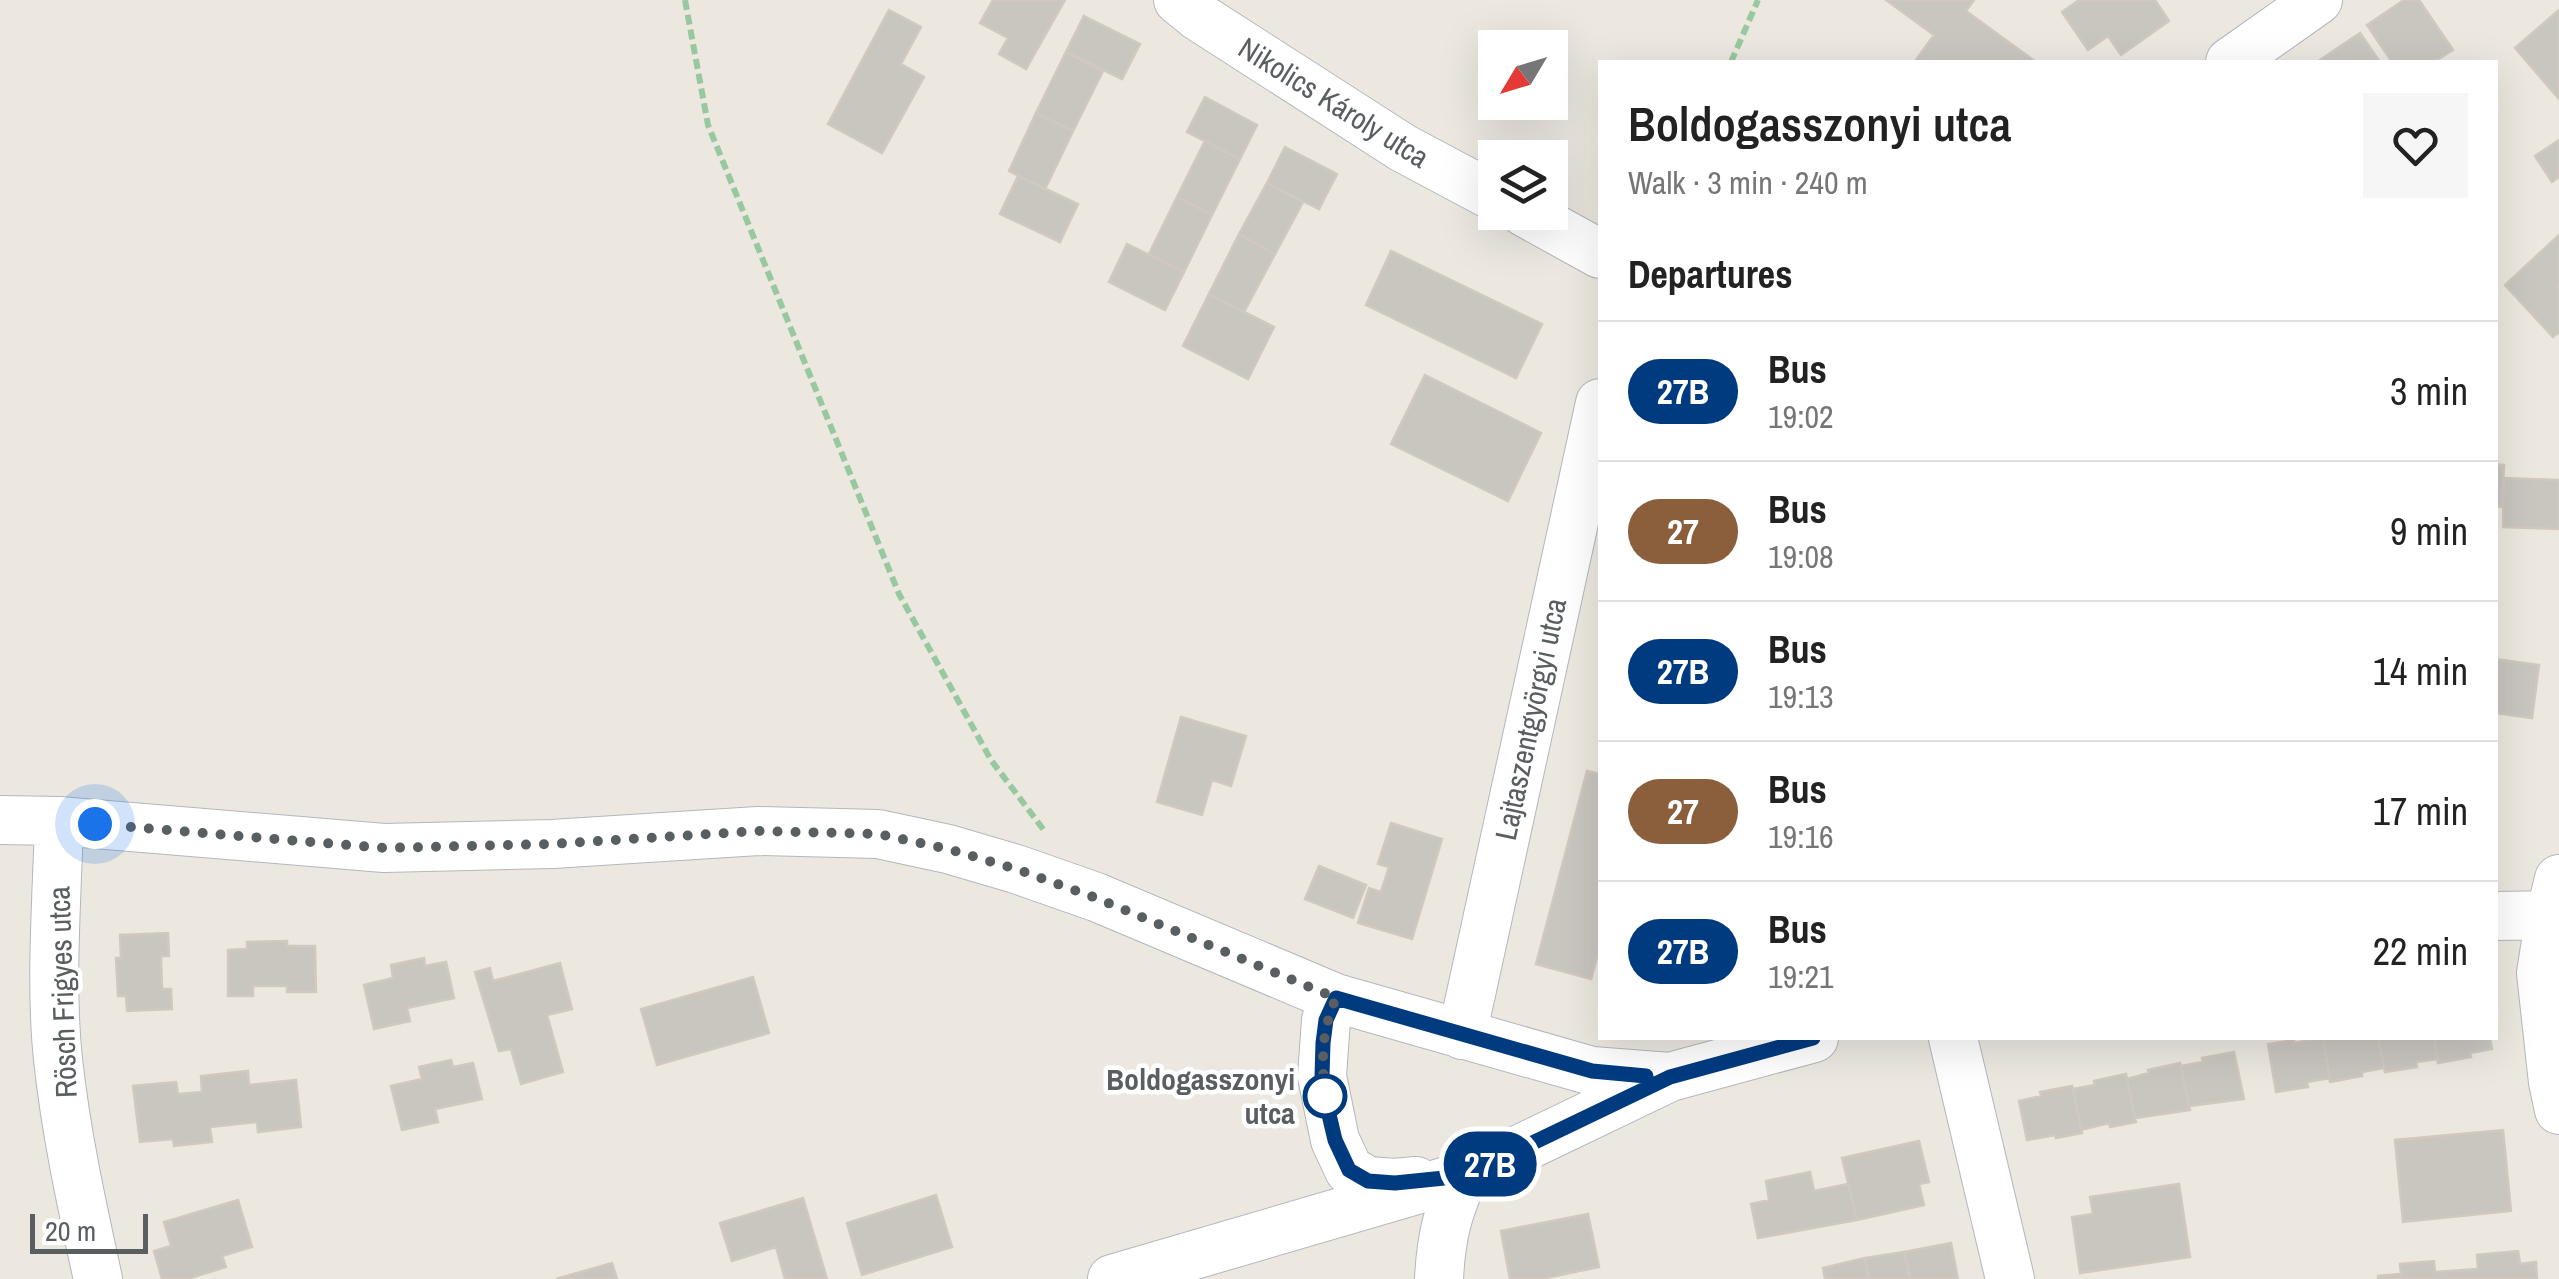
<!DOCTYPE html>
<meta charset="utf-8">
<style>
:root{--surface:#fff;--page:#f6f6f6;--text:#222;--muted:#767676;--line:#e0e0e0}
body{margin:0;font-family:"Archivo Narrow",sans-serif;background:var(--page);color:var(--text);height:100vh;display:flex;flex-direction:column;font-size:38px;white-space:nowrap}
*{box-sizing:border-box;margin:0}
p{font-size:32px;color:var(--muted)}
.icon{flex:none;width:55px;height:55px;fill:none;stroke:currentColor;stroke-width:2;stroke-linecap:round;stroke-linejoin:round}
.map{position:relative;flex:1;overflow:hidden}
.side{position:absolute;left:1598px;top:60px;width:900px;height:980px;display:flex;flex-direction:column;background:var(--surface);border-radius:0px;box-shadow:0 10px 40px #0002}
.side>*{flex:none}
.badge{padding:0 20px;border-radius:32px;font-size:35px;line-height:65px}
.needle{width:65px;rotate:232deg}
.tools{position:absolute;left:1478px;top:30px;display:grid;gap:20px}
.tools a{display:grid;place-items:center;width:90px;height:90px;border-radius:0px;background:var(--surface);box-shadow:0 10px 40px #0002;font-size:50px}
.scale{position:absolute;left:30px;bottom:25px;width:118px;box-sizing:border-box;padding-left:10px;border:5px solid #595e61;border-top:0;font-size:28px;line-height:35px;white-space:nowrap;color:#595e61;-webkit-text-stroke:8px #fff;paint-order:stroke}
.you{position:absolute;width:50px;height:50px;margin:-25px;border:8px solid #fff;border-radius:50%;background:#1a73e8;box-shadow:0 0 0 15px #1a73e833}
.map>.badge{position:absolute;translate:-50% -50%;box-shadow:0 0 0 5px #fff}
h2{padding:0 30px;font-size:38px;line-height:90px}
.round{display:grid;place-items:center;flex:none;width:105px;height:105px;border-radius:0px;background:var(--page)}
.overview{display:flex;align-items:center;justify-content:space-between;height:170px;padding:0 30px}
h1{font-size:48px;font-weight:600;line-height:75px}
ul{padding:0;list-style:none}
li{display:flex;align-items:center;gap:30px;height:140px;padding:0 30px;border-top:2px solid var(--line)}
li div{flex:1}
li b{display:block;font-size:38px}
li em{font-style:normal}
li .badge{min-width:110px;font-weight:700;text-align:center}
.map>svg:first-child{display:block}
</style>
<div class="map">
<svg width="2559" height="1279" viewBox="0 0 2559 1279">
<rect width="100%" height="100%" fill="#ece8e0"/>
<path fill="#c9c5bf" stroke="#d1c9bf" stroke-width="2.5" d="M993 0H1065L1026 69 999 54 1008 38 980 23Z
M1886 0H1974L1966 11 2036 62H1919L1916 60 1934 35Z
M2079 0H2155L2169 21 2121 55 2108 36 2088 50 2062 12Z
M2404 0H2419L2453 50 2434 62H2392L2367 25Z
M889 10 921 27 901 64 924 77 882 153 828 124Z
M2559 10V99L2515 48Z
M1084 16 1140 44 1122 79 1066 52Z
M2360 33 2380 62H2317Z
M1066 52 1103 71 1073 131 1036 113Z
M1205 97 1257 125 1240 159 1187 132Z
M1036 113 1073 131 1045 189 1009 171Z
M2559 140V177L2552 182 2535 156Z
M1205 141 1240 159 1212 215 1177 197Z
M1285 147 1337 174 1319 209 1267 183Z
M1018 176 1078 204 1060 242 1000 214Z
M1267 183 1303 202 1275 254 1239 234Z
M1177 197 1212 215 1184 272 1149 254Z
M1239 234 1275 254 1244 312 1209 294Z
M2559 235V284L2557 286 2559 289V332L2553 337 2505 285Z
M1127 244 1184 272 1165 310 1109 282Z
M1391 251 1542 324 1516 378 1366 305Z
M1209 294 1274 327 1248 379 1183 346Z
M1425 375 1541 433 1508 501 1391 444Z
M2495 464 2504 465 2502 507 2495 506Z
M2504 478 2559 480V529L2503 527Z
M2495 659 2539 665 2532 718 2495 713Z
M1181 717 1246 736 1231 786 1212 780 1202 815 1157 802Z
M1587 771 1600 774V947L1591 979 1536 964Z
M1391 823 1442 839 1412 939 1358 923 1369 888 1381 892 1389 867 1378 864Z
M1319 866 1366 885 1353 918 1305 899Z
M168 933 169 956H161L162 989H171L172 1009 127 1011 126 996H118L116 958H121L120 935Z
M287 941V946H315L316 992H287V986H253V996H228V950L247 949V942Z
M424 958 425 966 446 962 454 998 407 1008 410 1021 374 1029 364 985 393 978 391 965Z
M560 963 572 1009 547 1015 563 1072 521 1084 511 1049 499 1051 475 972 490 968 493 981Z
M753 977 769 1033 657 1065 641 1009Z
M2323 1038H2378L2384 1068 2362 1072V1076L2330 1082Z
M2323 1038 2330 1078 2307 1082 2308 1087 2276 1092 2268 1044 2294 1040V1043Z
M2378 1038H2434L2438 1059 2416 1062 2417 1067 2385 1072Z
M2434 1038H2490L2492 1049 2470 1053 2471 1057 2438 1063Z
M2234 1052 2244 1099 2189 1106 2181 1066 2203 1062 2202 1058Z
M451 1060 453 1067 473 1063 482 1099 435 1109 438 1122 402 1130 391 1086 422 1079 419 1067Z
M2180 1063 2190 1110 2135 1118 2127 1079 2149 1073 2148 1070Z
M248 1071 249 1085 296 1080 301 1127 258 1132 257 1122 210 1127 212 1142 174 1146 173 1139 140 1142 133 1086 176 1082 178 1094 202 1092 201 1076Z
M2126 1074 2136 1122 2110 1127 2109 1123 2081 1130 2073 1089 2095 1085 2094 1081Z
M2072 1086 2082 1133 2056 1138 2055 1135 2027 1140 2019 1101 2041 1096 2040 1092Z
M2503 1130 2511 1211 2403 1222 2395 1140Z
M1919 1141 1929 1182 1919 1184 1924 1205 1857 1220 1842 1158Z
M1810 1172 1814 1191 1848 1184 1857 1220 1758 1238 1751 1204 1769 1200 1766 1181Z
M2179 1184 2190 1257 2080 1273 2072 1217 2093 1214 2090 1197Z
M936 1195 952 1247 862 1275 847 1223Z
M803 1198 827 1279H785L776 1247 732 1261 720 1223Z
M238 1200 252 1247 222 1256 226 1267 187 1279H162L154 1251 171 1246 164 1222Z
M1588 1214 1599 1267 1541 1279H1510L1501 1231Z
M1951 1243 1958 1279H1910L1904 1252Z
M2518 1251 2520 1264 2536 1262 2537 1279H2378V1276L2401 1274 2400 1264 2434 1261 2435 1272 2478 1269 2477 1255Z
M1904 1252 1910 1279H1869L1865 1258Z
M1865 1258 1869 1279H1825L1823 1268Z
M612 1263 617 1279H556Z"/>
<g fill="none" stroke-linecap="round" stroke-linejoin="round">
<g stroke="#b3b7bb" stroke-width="50">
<path id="minor" d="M1178 0 1199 17 1403 148 1495 197
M2230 62 2318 0
M1524 212 1600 254
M0 820 59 821 384 848 552 844 758 831 878 834 948 849 1016 869 1096 897 1336 998 1592 1071 1670 1077
M59 821C57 898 50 984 58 1059 66 1134 82 1206 98 1279
M2559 879 2550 916 2541 973 2553 1082 2559 1110
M2495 916 2559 915
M1336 998 1326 1020 1322 1076 1335 1140 1349 1170 1368 1181 1395 1183 1416 1181
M1462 1035 1600 403
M1953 1038 2010 1279
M1112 1279 1464 1176 1670 1077 1814 1038
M1439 1279C1441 1239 1447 1212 1464 1176"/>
</g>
<path stroke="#97c89f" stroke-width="6" stroke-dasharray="10 5" stroke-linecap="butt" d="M685 0 708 125 899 594 991 760 1046 833
M1731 62 1758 0"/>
<use href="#minor" stroke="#fff" stroke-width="48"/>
</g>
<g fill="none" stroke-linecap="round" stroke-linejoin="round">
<g stroke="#fff" stroke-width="22">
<path id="line" d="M1646 1076 1592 1071 1336 998 1326 1020 1323 1043 1322 1076 1327 1106 1335 1140 1349 1170 1368 1181 1395 1183 1464 1176 1670 1077 1813 1038"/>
</g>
<use href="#line" stroke="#003b80" stroke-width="15"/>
<path stroke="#595e61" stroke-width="10" stroke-dasharray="0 18" d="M95 824 384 848 552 844 758 831 878 834 948 849 1016 869 1096 898 1336 998C1320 1034 1321 1068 1327 1106L1325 1096"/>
</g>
<circle fill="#fff" stroke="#003b80" stroke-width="5" cx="1325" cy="1096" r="20"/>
<g text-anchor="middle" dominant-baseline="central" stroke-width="9" stroke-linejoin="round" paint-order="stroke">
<g font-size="30" fill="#595e61" stroke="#fff">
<text transform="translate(1334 102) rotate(32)">Nikolics Károly utca</text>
<text transform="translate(1530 719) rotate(-78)">Lajtaszentgyörgyi utca</text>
<text transform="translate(62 992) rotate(-92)">Rösch Frigyes utca</text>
</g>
<g font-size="30" font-weight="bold" fill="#595e61" stroke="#fff" text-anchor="end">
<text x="1295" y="1079">Boldogasszonyi<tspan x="1295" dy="34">utca</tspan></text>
</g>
</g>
</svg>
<div class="tools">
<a><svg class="needle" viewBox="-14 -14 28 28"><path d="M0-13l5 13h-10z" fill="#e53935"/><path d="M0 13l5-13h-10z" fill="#767676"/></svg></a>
<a><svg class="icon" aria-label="layers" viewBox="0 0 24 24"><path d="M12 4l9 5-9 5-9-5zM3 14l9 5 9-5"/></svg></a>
</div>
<div class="scale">20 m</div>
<div class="you" style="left:95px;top:824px"></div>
<b class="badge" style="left:1490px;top:1164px;background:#003b80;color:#fff">27B</b>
<section class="side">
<div class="overview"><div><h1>Boldogasszonyi utca</h1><p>Walk · 3 min · 240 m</p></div><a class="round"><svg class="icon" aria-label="heart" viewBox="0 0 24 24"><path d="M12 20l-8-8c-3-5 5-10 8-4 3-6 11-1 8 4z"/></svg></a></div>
<h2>Departures</h2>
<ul>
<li><span class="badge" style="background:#003b80;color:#fff">27B</span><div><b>Bus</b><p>19:02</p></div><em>3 min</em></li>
<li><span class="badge" style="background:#8b5e3c;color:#fff">27</span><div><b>Bus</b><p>19:08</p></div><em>9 min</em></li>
<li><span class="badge" style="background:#003b80;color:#fff">27B</span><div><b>Bus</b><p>19:13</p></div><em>14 min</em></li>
<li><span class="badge" style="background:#8b5e3c;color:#fff">27</span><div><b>Bus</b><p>19:16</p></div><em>17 min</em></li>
<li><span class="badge" style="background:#003b80;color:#fff">27B</span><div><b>Bus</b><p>19:21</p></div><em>22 min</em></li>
</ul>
</section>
</div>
